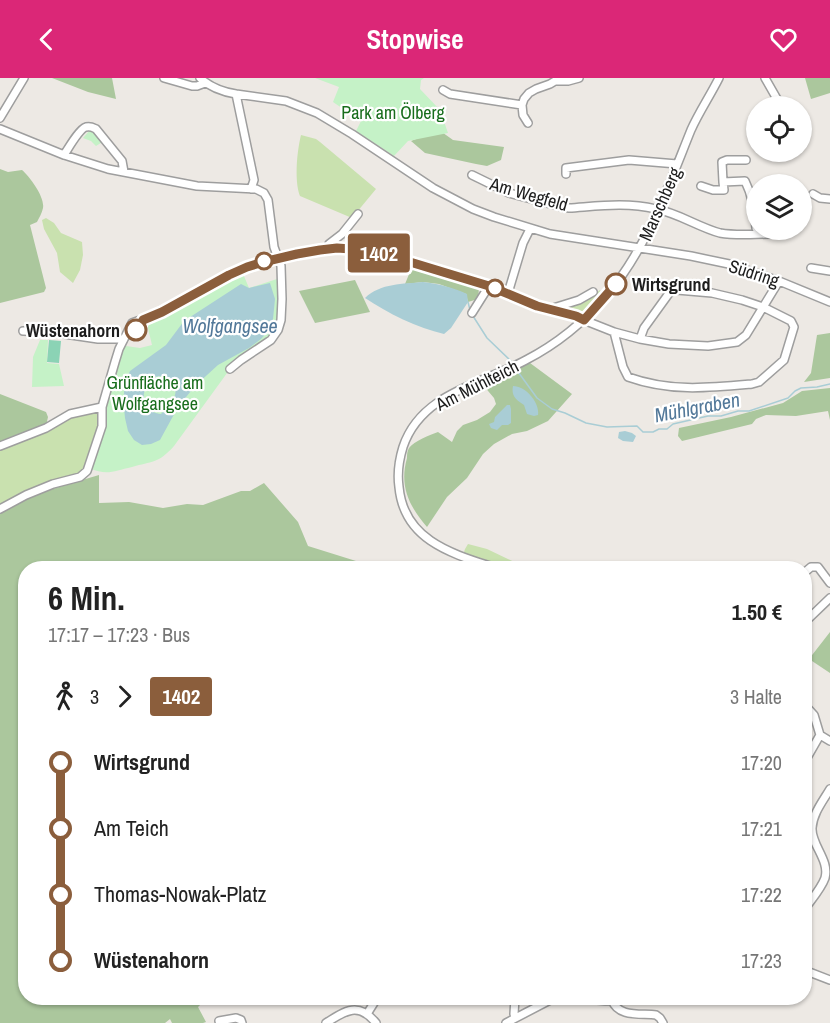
<!DOCTYPE html>
<html lang="de">
<meta charset="utf-8">
<style>
:root{--surface:#fff;--page:#f6f6f6;--text:#222;--muted:#767676;--accent:#db2777}
body{margin:0;font-family:"Archivo Narrow",sans-serif;background:var(--page);color:var(--text);height:100vh;display:flex;flex-direction:column;font-size:22px;white-space:nowrap}
*{box-sizing:border-box;margin:0}
p{font-size:20px;color:var(--muted)}
.icon{flex:none;width:33px;height:33px;fill:none;stroke:currentColor;stroke-width:2;stroke-linecap:round;stroke-linejoin:round}
.map{position:relative;flex:1;overflow:hidden}
.drawer{position:absolute;left:18px;top:483px;width:794px;height:444px;display:flex;flex-direction:column;background:var(--surface);border-radius:24px;box-shadow:0 2px 4px #0004}
.drawer>*{flex:none}
.badge{padding:0 12px;border-radius:4px;font-size:21px;line-height:39px}
.controls{position:absolute;left:746px;top:18px;display:grid;gap:12px}
.controls a{display:grid;place-items:center;width:66px;height:66px;border-radius:50%;background:var(--surface);box-shadow:0 2px 4px #0004;font-size:30px}
.map>.badge{position:absolute;translate:-50% -50%;box-shadow:0 0 0 3px #fff}
.legs{display:flex;align-items:center;gap:9px;height:66px;padding:0 30px;font-size:20px}
.legs p{margin-inline-start:auto}
.head{display:flex;align-items:center;justify-content:space-between;height:102px;padding:0 30px}
h1{font-size:33px;font-weight:800;line-height:45px}
ul{padding:0 30px;list-style:none}
li{display:flex;align-items:center;gap:21px;height:66px;font-size:22px}
li i{display:grid;place-items:center;width:9px;height:100%;margin:0 8px;background:currentColor}
li i::after{content:'';width:15px;height:15px;margin:-8px;border:4px solid;border-radius:50%;background:var(--surface)}
li p{margin-inline-start:auto}
li:first-child i{background:linear-gradient(#0000 50%,currentColor 0)}
li:last-child i{background:linear-gradient(currentColor 50%,#0000 0)}
header{display:flex;justify-content:space-between;align-items:center;height:78px;padding:0 30px;background:var(--accent);color:#fff;font-size:27px;font-weight:800}
.map>svg:first-child{display:block}
</style>
<header><svg class="icon" aria-label="back" viewBox="0 0 24 24"><path d="M15 5l-7 7 7 7"/></svg>Stopwise<svg class="icon" aria-label="heart" viewBox="0 0 24 24"><path d="M12 20l-8-8c-3-5 5-10 8-4 3-6 11-1 8 4z"/></svg></header>
<div class="map">
<svg width="830" height="945" viewBox="0 0 830 945">
<rect width="100%" height="100%" fill="#ede9e4"/>
<path fill="#c9e1af" d="M301 57 316 61 320 64 376 111 352 140 300 118C294 103 297 73 301 57Z
M46 140 54 145 61 155 82 164 83 177 80 192 73 205 60 194 57 175 44 151 42 142Z
M600 212 603 216 586 234 583 235 562 230 593 217Z
M93 335H98L100 340 99 349 89 387 82 396 0 429V369L70 338Z
M468 466 487 471 525 489V490H504L468 478 464 474 465 471Z"/>
<path fill="#abc79d" d="M52 0H112L116 21 88 14Z
M805 0H830V15L811 21Z
M439 52 453 62 504 69 501 82 487 88 476 86 425 75 411 63Z
M0 91 8 94 22 92C30 99 45 119 43 130 42 135 39 140 37 144L30 147 46 210 44 214 0 225Z
M412 189 459 202 479 210 478 221 468 224 466 216 439 206 423 204 405 206Z
M355 202 370 234 315 245 299 213Z
M830 255V300L804 304 811 295 817 257Z
M530 285 572 316 548 343 527 353 512 356 494 366 483 376 467 400 447 419 427 449C409 428 399 408 407 380 407 377 407 373 409 370 414 363 430 357 438 354L452 364 457 353 463 347 477 342 490 334 496 326 494 320 483 307Z
M830 310V342L828 333 796 338 766 337 756 341 752 346 682 363 678 358 679 350 731 339 783 325 802 313Z
M0 316 46 334 48 339 46 348 0 367Z
M99 397V425L129 424 163 430 187 426 203 427 241 413H250L264 405 298 444 308 468 372 488 371 490H26V920H138L137 924 162 923V920H207L198 929 206 944 203 945H172L170 941 165 945H0V436L25 420 62 408Z
M830 554V595L809 581Z"/>
<path fill="#c5f2c7" d="M315 0H424L421 2 420 11 440 32 448 55 408 63 394 78 356 53 361 43 333 24 339 9Z
M90 52H94L104 63 96 68 91 63 83 60Z
M241 191 249 210 280 200V240L273 257 230 291 174 368C158 386 152 383 132 389 114 393 107 398 89 390L119 271 126 268 140 270 152 267 147 246 161 240 162 234Z
M40 262H48L47 285 59 286 64 308 32 309 33 279Z"/>
<path fill="#8bd3b5" d="M49 262 61 263 59 285 47 284Z"/>
<path fill="#a9cdd5" fill-rule="evenodd" d="M423 204C439 206 452 209 467 216L468 224 451 250 444 256C418 250 387 235 365 220 381 205 403 206 423 204Z
M270 205 275 221 273 241 269 252 261 261 249 270 218 287 195 308 178 329 160 362 151 366 142 367 134 362 128 353 125 340 124 330V315L126 302 130 293 166 267 184 243 241 206 249 210ZM165 298 175 304C178 320 171 326 161 336 158 336 153 334 151 333 139 326 143 305 155 299 156 298 164 298 165 298Z
M513 308C526 308 540 325 538 337L534 338 527 336 524 327C516 322 511 318 513 308Z
M507 327H510L511 331V345L508 347H502L497 352 491 350 489 346 494 344 495 339Z
M625 353 632 355 636 358 633 364 623 363 618 360 619 354Z"/>
<g fill="none" stroke-linecap="round" stroke-linejoin="round">
<path stroke="#a9cdd5" stroke-width="1.5" d="M468 224 470 232
M473 238 487 260 513 285
M516 291 537 320 552 331 565 335 586 345 607 349 637 348 643 354H653L659 351H667L673 346 708 338H721L738 333H749L788 320 795 313 801 310 817 309 830 306"/>
<g stroke="#9e9e9e" stroke-width="10">
<path id="minor" d="M164 0 192 8H197L205 5
M200 0C210 9 223 14 236 16L254 102 251 111
M765 0 781 28
M443 12 450 16 522 27
M236 16 286 23 317 35 352 56 433 110 473 131 494 139 550 156 691 178 729 186 779 203 830 224
M0 40 24 0
M528 45 523 37 522 27 524 21 529 15 536 11 550 6 555 3H568L579 0
M0 51 64 77 108 91 197 108 256 111 264 115 268 122 274 169 281 188 282 221 281 242 278 252 271 262 241 282 230 291
M64 77C68 71 79 51 86 49 91 48 92 49 96 51L122 83 124 94
M746 82H727L722 84 723 104 745 103C752 117 755 134 756 150
M566 96V90L629 82 677 86
M472 97 509 115 562 129 569 130C599 128 626 124 656 131 678 135 698 149 720 155 737 158 754 156 771 156
M701 108 713 112H724L723 104
M813 116 820 120 830 121
M328 171 329 166 342 156 358 136
M811 190 830 193
M508 215 523 165 530 151
M550 231 579 222 593 214
M472 235 489 208
M23 253 51 254 98 261H124
M128 253 140 250 143 242
M614 254 623 289 628 299C670 314 708 310 752 306L759 304 784 282 794 249 791 243 763 229 742 222 712 215 677 212 670 214 644 250 640 261
M0 368 46 350 70 336 102 329
M0 431 26 417 53 406 80 399 87 393 102 348V329L115 284 119 271 132 245 162 234 229 197 247 189 263 184 320 172 347 170 371 173 489 208 537 228 576 239 614 254 640 261 669 266 708 268 737 264 746 257 779 203
M496 490C453 476 404 463 399 409 397 395 399 382 403 369 421 315 482 306 526 282 557 266 584 244 607 217 647 170 668 109 691 52 699 34 710 18 719 0
M804 495 811 489H818L830 505
M804 545 830 520
M804 550 807 563 804 587
M804 626 814 637 820 657
M820 657 830 663
M804 685 820 657
M804 832C811 822 821 811 825 800 830 782 811 767 812 750 813 735 823 723 830 711
M804 892 830 902
M515 920 514 936 515 940
M591 920C601 924 609 924 618 920
M612 922C618 940 642 935 656 937L660 940 663 945
M367 936 377 920
M219 943 236 940 241 942 242 945
M326 945C346 932 359 924 376 945
M506 945 554 920"/>
</g>
<use href="#minor" stroke="#fff" stroke-width="7"/>
</g>
<g fill="none" stroke-linecap="round" stroke-linejoin="round">
<g stroke="#fff" stroke-width="14">
<path id="line-1" d="M136 252 140 250 143 242 162 234 229 197 247 189 263 184 297 176 320 172 337 170 365 172 410 184 489 208 537 228 576 238 584 242 616 206"/>
</g>
<use href="#line-1" stroke="#8b5e3c" stroke-width="9"/>
</g>
<g fill="#fff" stroke="#8b5e3c" stroke-width="3">
<circle cx="264" cy="183" r="8"/>
<circle cx="616" cy="206" r="10"/>
<circle cx="495" cy="210" r="8"/>
<circle cx="136" cy="252" r="10"/>
</g>
<g text-anchor="middle" dominant-baseline="central" stroke-width="4.5" stroke-linejoin="round" paint-order="stroke">
<g font-size="18" fill="#186d1c" stroke="#fff">
<text x="393" y="34">Park am Ölberg</text>
<text x="155" y="304">Grünfläche am<tspan x="155" dy="21">Wolfgangsee</tspan></text>
</g>
<g font-size="18" fill="#1d1d1d" stroke="#fff">
<text transform="translate(529 116) rotate(16)">Am Wegfeld</text>
<text transform="translate(660 126) rotate(-66)">Marschberg</text>
<text transform="translate(754 195) rotate(18)">Südring</text>
<text transform="translate(477 307) rotate(-27)">Am Mühlteich</text>
</g>
<g font-size="18" font-weight="bold" fill="#1d1d1d" stroke="#fff" text-anchor="start">
<text x="632" y="206">Wirtsgrund</text>
<text x="120" y="252" text-anchor="end">Wüstenahorn</text>
</g>
<g font-size="20" font-style="italic" fill="#527899" stroke="#fff">
<text x="230" y="247">Wolfgangsee</text>
<text transform="translate(697 329) rotate(-11)">Mühlgraben</text>
</g>
</g>
</svg>
<div class="controls">
<a><svg class="icon" aria-label="locate" viewBox="0 0 24 24"><circle cx="12" cy="12" r="6"/><path d="M12 2v4M12 18v4M2 12h4M18 12h4"/></svg></a>
<a><svg class="icon" aria-label="layers" viewBox="0 0 24 24"><path d="M12 4l9 5-9 5-9-5zM3 14l9 5 9-5"/></svg></a>
</div>
<b class="badge" style="left:379px;top:175px;background:#8b5e3c;color:#fff">1402</b>
<section class="drawer">
<div class="head"><div><h1>6 Min.</h1><p>17:17 – 17:23 · Bus</p></div><b>1.50 €</b></div>
<div class="legs"><svg class="icon" aria-label="walk" viewBox="0 0 24 24"><circle cx="13" cy="4" r="2"/><path d="M13 8l-2 6 4 7M11 14l-3 7M7 12l3-4h3l4 4"/></svg>3<svg class="icon" aria-label="forward" viewBox="0 0 24 24"><path d="M9 5l7 7-7 7"/></svg><b class="badge" style="background:#8b5e3c;color:#fff">1402</b><p>3 Halte</p></div>
<ul>
<li><i style="color:#8b5e3c"></i><b>Wirtsgrund</b><p>17:20</p></li>
<li><i style="color:#8b5e3c"></i><span>Am Teich</span><p>17:21</p></li>
<li><i style="color:#8b5e3c"></i><span>Thomas-Nowak-Platz</span><p>17:22</p></li>
<li><i style="color:#8b5e3c"></i><b>Wüstenahorn</b><p>17:23</p></li>
</ul>
</section>
</div>
